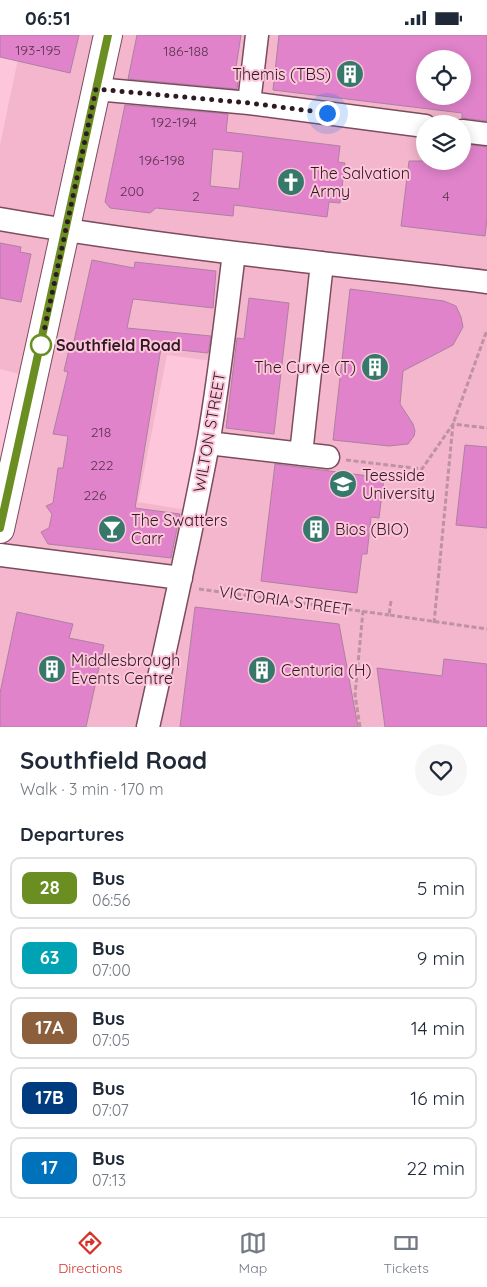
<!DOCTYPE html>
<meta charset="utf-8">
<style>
:root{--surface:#fff;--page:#f6f6f7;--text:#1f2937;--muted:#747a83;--line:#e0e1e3;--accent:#d93025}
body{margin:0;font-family:Quicksand,sans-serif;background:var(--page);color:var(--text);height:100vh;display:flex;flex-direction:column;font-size:19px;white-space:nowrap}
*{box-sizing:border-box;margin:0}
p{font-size:16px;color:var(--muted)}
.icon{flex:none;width:28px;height:28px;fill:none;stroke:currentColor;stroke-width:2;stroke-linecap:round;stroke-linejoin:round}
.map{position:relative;height:692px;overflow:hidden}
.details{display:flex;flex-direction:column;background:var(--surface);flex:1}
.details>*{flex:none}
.badge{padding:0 10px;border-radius:8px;font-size:18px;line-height:32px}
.fabs{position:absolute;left:416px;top:15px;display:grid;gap:10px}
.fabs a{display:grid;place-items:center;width:55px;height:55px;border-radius:50%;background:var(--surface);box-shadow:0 2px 12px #0003;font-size:25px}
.you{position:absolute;width:25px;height:25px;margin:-12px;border:4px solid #fff;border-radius:50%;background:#1a73e8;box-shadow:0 0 0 8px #1a73e833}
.map>.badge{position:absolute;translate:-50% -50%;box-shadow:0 0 0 2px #fff}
h2{padding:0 20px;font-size:19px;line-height:45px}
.round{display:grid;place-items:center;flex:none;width:52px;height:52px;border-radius:26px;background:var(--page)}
.summary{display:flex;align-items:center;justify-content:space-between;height:85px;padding:0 20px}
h1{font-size:24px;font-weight:800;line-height:38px}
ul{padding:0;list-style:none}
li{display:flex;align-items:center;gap:15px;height:62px;margin:0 10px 8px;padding:0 10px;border:2px solid var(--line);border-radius:10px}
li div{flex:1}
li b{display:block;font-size:19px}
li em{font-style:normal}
li .badge{min-width:55px;font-weight:700;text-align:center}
.status{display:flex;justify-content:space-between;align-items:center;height:35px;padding:0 25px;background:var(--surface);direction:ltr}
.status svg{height:14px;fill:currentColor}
.dock{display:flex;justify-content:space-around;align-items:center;height:70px;border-top:1px solid var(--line);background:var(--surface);font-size:14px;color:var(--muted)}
.dock a{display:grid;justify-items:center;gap:2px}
.dock .selected{color:var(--accent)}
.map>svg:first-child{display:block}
</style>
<div class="status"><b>06:51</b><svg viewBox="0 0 49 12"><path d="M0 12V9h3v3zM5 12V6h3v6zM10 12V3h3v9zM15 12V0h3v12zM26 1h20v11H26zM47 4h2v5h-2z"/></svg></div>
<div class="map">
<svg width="487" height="692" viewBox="0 0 487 692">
<rect width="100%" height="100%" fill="#fec6da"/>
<path fill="#f4b6cc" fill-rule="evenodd" d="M23 0H487V692H155L220 327 167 320 138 467 193 476 145 692H0V454L23 340 0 334V110ZM425 24H462V61H425ZM425 89H462V126H425Z"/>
<path fill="#e083cb" stroke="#ac81a1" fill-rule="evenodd" d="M0 0H79L70 38 0 22Z
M137 0H241L235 39 239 40 237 54 128 44Z
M279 0H487V86L462 83V78L273 55ZM425 24H462V61H425Z
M125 70 228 79 226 97 340 111 338 127 345 128 340 168 329 167 327 182 234 170 233 181 156 173 150 178 110 173 105 167ZM213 114 243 117 239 154 210 151Z
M462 109 487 112V184L485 201 401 191 409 126H462Z
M0 208 21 212 20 217 31 219 21 267 0 263Z
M92 225 134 233 135 227 216 236 213 273 133 264 127 293 211 301 208 318 161 313 135 473 180 479 171 523 48 509 41 497 49 493 52 479 46 471 53 468 58 433H63L68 401 53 399 68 337 64 336 71 306H74Z
M350 254 444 266 456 271 461 282 463 292 453 310 403 336 400 369 413 389 415 396 414 401 408 409 389 411 333 405Z
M249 263 289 268 274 399 226 393 237 303 244 304Z
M465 410 487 412V493L456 490Z
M275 429 384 443 379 483 371 482 367 519H362L357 558 261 546Z
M195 572 339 589 358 692H180Z
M17 577 73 589 69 603 104 610 86 692H0V658Z
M444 624 487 629V692H385L377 633 442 641Z"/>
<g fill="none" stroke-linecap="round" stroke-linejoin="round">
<g stroke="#7c4c5e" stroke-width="25">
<path id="minor" d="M96 54 249 68 425 91
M249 68 257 0
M462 96 487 99
M0 184C161 212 325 228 487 247
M208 408 328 422
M301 419 322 228
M0 520 181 543
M148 692C169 598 190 504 208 409 219 346 226 282 234 218"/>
</g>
<g stroke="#7c4c5e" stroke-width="30">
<path id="major" d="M0 494 108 0"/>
</g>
<path stroke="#bf92a2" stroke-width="3" stroke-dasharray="5 2.5" stroke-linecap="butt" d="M346 425 422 434 453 389 487 393
M199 554 389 580
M391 566 389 580 487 594
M434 588 453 389 487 295
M360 692 355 660 363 576"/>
<use href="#minor" stroke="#fff" stroke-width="22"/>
<use href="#major" stroke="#fff" stroke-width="28"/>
</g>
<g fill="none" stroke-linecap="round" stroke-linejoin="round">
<g stroke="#fff" stroke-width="11">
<path id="line" d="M0 493 108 0"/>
</g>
<use href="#line" stroke="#6b8e23" stroke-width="8"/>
<path stroke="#2e1a22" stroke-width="5" stroke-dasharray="0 9" d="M41 310 96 54 249 68 327 78"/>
</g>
<defs>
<g id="building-disc" transform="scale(1.4375)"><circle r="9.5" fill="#367869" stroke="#fec6da"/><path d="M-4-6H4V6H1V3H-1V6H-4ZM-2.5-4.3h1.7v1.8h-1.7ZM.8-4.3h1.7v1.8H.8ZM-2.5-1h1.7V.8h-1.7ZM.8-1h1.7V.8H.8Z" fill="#fff"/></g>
<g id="church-disc" transform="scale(1.4375)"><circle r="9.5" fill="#367869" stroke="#fec6da"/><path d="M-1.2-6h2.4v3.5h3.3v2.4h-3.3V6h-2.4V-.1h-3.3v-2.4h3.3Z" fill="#fff"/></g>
<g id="university-disc" transform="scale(1.4375)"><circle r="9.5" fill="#367869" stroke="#fec6da"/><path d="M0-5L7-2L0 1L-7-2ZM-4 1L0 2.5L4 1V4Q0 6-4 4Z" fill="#fff"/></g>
<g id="bar-disc" transform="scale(1.4375)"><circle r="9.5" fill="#367869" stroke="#fec6da"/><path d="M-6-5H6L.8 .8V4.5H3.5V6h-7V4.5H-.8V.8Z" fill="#fff"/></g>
</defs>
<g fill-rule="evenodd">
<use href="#building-disc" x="350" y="39"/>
<use href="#church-disc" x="291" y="147"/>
<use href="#building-disc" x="375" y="332"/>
<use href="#university-disc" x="343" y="449"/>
<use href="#bar-disc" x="112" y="494"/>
<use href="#building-disc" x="316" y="494"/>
<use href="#building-disc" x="52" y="634"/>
<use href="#building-disc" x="262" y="635"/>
</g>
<circle fill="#fff" stroke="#6b8e23" stroke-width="2.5" cx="41" cy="310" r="10"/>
<g text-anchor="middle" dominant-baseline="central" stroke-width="4" stroke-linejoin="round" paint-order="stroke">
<g font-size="14" fill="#5a344c">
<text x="38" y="15">193-195</text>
<text x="186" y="16">186-188</text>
<text x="174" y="87">192-194</text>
<text x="162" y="125">196-198</text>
<text x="132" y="156">200</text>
<text x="196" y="161">2</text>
<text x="446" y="161">4</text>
<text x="101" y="397">218</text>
<text x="102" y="430">222</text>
<text x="95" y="460">226</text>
</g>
<g font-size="16" fill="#2e1a22" stroke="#fec6da" text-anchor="start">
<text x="331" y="39" text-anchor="end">Themis (TBS)</text>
<text x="310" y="138">The Salvation<tspan x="310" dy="18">Army</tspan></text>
<text x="356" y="332" text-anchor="end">The Curve (T)</text>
<text x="362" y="440">Teesside<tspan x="362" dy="18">University</tspan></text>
<text x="131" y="485">The Swatters<tspan x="131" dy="18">Carr</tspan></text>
<text x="335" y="494">Bios (BIO)</text>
<text x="71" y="625">Middlesbrough<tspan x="71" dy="18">Events Centre</tspan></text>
<text x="281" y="635">Centuria (H)</text>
</g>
<g font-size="16" font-weight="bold" fill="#2e1a22" stroke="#fec6da" text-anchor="start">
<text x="56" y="310">Southfield Road</text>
</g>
<g font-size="16" fill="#2e1a22" stroke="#fec6da">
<text transform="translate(209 397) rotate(-80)">WILTON STREET</text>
<text transform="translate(285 565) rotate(8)">VICTORIA STREET</text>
</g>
</g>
</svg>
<div class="fabs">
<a><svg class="icon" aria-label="locate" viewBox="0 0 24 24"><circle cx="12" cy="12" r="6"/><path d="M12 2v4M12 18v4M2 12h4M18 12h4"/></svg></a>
<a><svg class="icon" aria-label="layers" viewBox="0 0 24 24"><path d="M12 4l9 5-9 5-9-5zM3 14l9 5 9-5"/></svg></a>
</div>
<div class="you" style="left:327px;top:78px"></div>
</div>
<section class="details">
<div class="summary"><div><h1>Southfield Road</h1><p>Walk · 3 min · 170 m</p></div><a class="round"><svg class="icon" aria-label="heart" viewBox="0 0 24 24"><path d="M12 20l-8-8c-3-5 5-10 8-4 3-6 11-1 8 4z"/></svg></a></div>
<h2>Departures</h2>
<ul>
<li><span class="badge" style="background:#6b8e23;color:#fff">28</span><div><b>Bus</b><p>06:56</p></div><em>5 min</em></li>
<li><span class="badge" style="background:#00a3b4;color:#fff">63</span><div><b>Bus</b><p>07:00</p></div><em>9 min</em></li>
<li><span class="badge" style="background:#8b5e3c;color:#fff">17A</span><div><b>Bus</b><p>07:05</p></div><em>14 min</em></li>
<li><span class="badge" style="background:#003b80;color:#fff">17B</span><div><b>Bus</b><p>07:07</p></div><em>16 min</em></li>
<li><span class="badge" style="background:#0072bc;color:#fff">17</span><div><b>Bus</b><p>07:13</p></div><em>22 min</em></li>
</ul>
</section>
<nav class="dock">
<a class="selected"><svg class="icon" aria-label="directions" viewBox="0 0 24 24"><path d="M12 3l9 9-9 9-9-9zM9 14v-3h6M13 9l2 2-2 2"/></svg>Directions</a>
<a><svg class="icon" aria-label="map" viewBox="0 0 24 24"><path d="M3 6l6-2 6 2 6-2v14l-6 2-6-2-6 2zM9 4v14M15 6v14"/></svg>Map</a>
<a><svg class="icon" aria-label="tickets" viewBox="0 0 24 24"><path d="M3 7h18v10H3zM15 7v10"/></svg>Tickets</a>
</nav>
